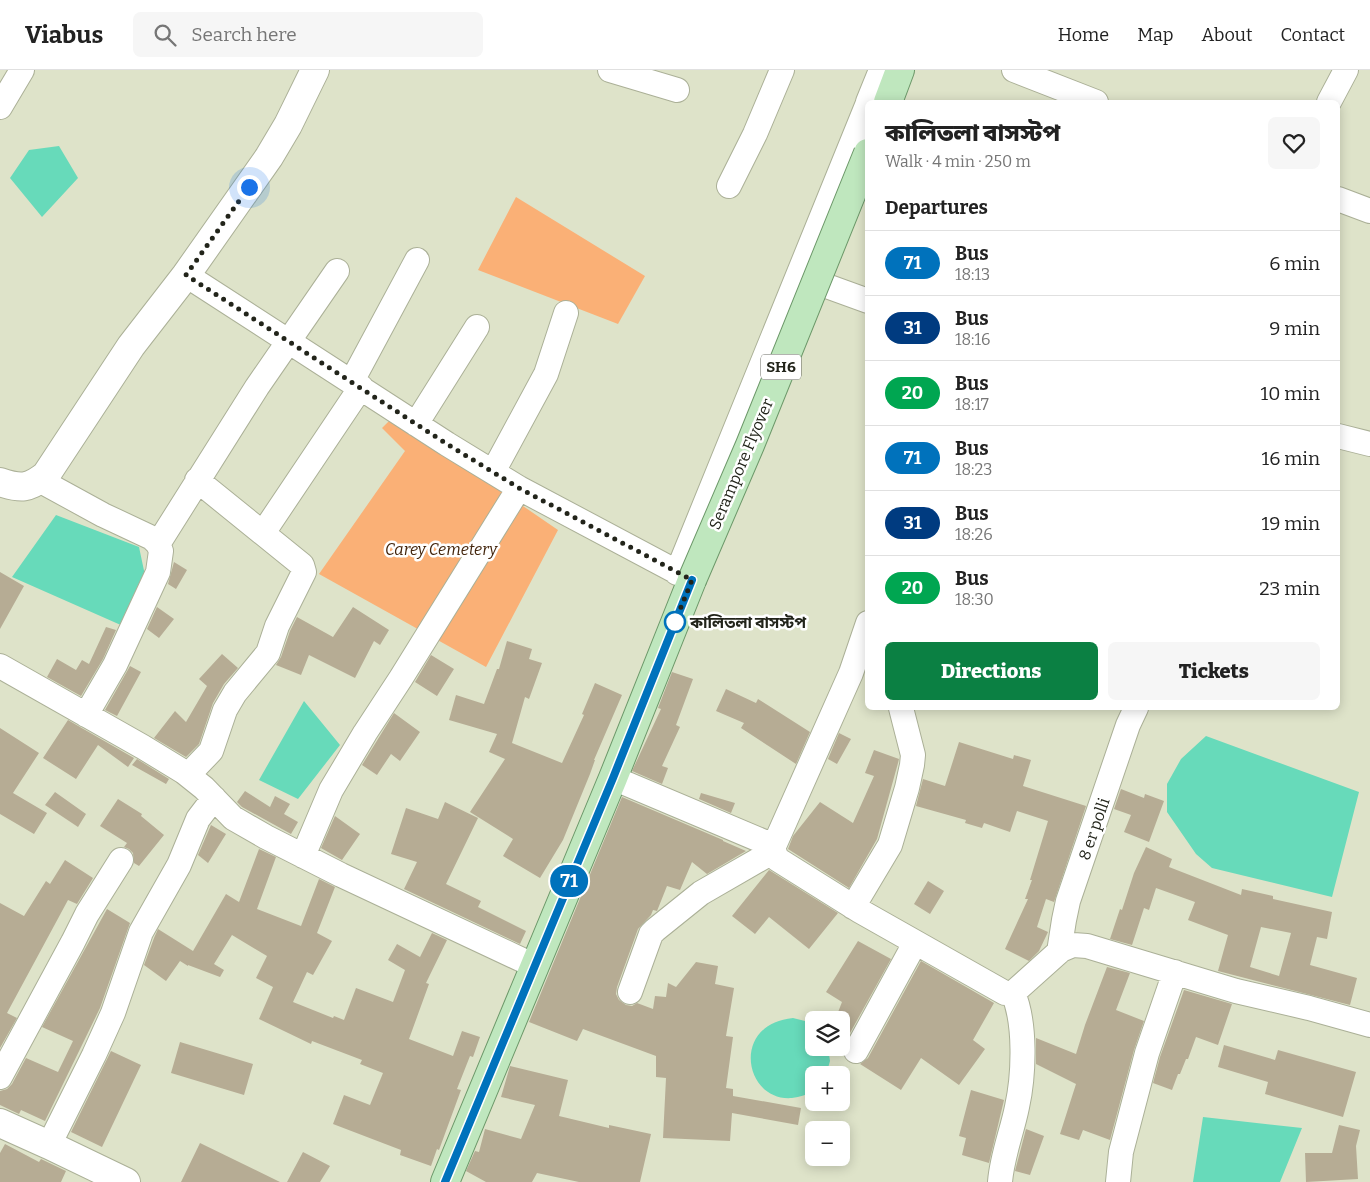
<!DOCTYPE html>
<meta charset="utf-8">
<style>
:root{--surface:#fff;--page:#f6f6f6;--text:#222;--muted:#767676;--line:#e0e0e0;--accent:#0b8043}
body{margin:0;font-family:Bitter,"Noto Sans Bengali",serif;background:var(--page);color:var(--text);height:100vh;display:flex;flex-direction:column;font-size:19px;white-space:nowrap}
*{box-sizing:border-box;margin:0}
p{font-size:16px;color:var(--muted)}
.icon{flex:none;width:28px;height:28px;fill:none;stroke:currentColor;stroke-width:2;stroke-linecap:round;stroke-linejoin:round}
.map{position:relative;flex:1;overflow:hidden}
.details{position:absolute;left:865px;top:30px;width:475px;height:610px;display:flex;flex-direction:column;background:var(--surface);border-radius:8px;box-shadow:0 2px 12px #0003}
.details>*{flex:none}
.badge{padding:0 10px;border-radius:16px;font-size:18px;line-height:32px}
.fabs{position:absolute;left:805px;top:941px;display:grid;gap:10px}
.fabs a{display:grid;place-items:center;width:45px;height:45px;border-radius:8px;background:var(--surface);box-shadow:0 2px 12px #0003;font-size:25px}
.you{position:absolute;width:25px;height:25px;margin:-12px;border:4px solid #fff;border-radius:50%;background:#1a73e8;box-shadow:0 0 0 8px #1a73e833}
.map>.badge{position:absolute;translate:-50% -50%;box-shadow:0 0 0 2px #fff}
h2{padding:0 20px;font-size:19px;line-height:45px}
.round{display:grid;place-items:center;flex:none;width:52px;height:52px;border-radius:8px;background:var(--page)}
.headline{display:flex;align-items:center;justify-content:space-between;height:85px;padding:0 20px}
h1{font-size:24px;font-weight:800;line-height:38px}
.action{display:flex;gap:10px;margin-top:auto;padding:10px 20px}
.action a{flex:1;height:58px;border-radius:8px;background:var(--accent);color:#fff;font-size:20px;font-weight:800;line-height:58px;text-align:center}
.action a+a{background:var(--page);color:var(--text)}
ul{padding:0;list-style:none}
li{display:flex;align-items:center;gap:15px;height:65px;padding:0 20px;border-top:1px solid var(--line)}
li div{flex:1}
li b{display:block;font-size:19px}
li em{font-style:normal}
li .badge{min-width:55px;font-weight:700;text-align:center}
header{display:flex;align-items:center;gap:30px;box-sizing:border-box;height:70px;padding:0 25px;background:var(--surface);border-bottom:1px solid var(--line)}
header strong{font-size:24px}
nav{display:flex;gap:28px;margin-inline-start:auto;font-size:18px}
.search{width:350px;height:45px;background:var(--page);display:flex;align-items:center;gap:12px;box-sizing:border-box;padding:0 18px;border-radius:8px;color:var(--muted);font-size:19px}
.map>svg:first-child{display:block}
</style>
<header>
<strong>Viabus</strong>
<div class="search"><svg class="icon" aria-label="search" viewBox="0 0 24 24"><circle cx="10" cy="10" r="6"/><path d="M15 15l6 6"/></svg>Search here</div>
<nav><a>Home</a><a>Map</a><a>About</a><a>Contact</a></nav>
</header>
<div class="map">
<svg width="1370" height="1112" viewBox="0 0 1370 1112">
<rect width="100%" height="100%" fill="#dee3c9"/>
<path fill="#fab076" d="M516 127 645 206 618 254 478 200Z
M393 347 558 460 486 597 319 504 405 381 382 358Z"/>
<path fill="#67daba" d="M59 76 78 108 42 147 10 108 29 80Z
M56 445 139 477 146 510 123 556 12 507Z
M304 631 340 675 298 729 259 710Z
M1206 666 1359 722 1332 827 1212 798 1196 784 1167 742V714L1181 689Z
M793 948 805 951 814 957V978H828L830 991 826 1005H814V1020C807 1025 800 1027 792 1028 744 1032 730 954 793 948Z
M1203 1047 1302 1058 1280 1112H1193Z"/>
<path fill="#b6ac94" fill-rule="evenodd" d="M174 492 187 500 176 519 168 514Z
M0 502 24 516 0 559Z
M157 537 174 549 159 568 147 559Z
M353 537 389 560 380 575 374 571 355 608 309 585 301 605 276 595 281 587 290 561 297 547 333 567Z
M106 557 116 560 103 589 81 626 47 607 57 589 76 600 82 590 89 594Z
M507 571 532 579 529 589 542 593 529 629 525 627 512 673 562 693 584 645 582 644 595 613 622 625 594 690H595L590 704 563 770 540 808 503 786 513 769 470 742 505 689 489 682 497 664 449 650 456 625 484 634 497 599H499Z
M222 584 238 598 224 614 213 633 199 674 186 687 154 668 175 641 186 652 207 616 199 609Z
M431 585 454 599 437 626 415 612Z
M130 596 141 602 117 646 105 640Z
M672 602 693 609 676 655 680 657 662 696 668 698 662 714 632 701 661 639 658 638Z
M726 619 756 633 758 629 810 662 796 694 741 658 744 653 716 641Z
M394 643 420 662 400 691 391 684 377 705 362 695Z
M68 650 80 657 134 688 128 697 98 675 76 709 43 688Z
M0 658 39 683 13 723 47 743 34 764 0 744Z
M839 663 851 669 837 694 828 689Z
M959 672 1013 689 1014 685 1031 690 1023 716 1086 736 1054 832 1046 829 1037 857 1048 862 1039 881 1029 891 1005 879 1028 829H1025L1032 810H1030L1048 751 1017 741 1010 762 984 753 982 758 965 753 966 750 916 736 923 709 945 716Z
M874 680 899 689 898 693 877 769 849 818 788 779 793 766 820 732 853 753 874 706 865 703Z
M137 689 169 709 166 714 132 695Z
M1121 719 1144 728 1145 724 1164 731 1149 772 1124 762 1131 745 1114 739Z
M245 721 270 737 275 726 290 734 284 744 298 752 291 764 242 737 237 732Z
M55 722 86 744 78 757 45 735Z
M701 723 735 733 731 743 699 729Z
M622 727 723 770V771L746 781 707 804 692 792 680 820 667 816 657 841 653 840 651 845 638 859 617 917 616 924 619 930 626 935 632 936 637 933 653 939 655 926 666 927 668 913 676 917 696 892 718 896 715 914 734 918 726 966 733 967 726 1018 733 1019V1026L801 1038 798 1055 732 1043 730 1071 663 1068 666 1008 656 1007V986L583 959 577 971 529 952Z
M118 729 142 744 141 746 164 765 139 796 134 793 133 783 129 779 124 777 127 773 100 756Z
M445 732 478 748 446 814 481 831 478 837 526 861 520 874 404 819 417 792 391 784 406 738 438 749Z
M335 746 360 764 342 790 321 778Z
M211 755 226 764 208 793 198 785Z
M1146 777 1172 789 1169 797 1241 825 1242 819 1273 826V829L1332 842 1327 869 1317 867 1310 895 1357 908 1350 935 1218 901 1228 865 1188 850 1195 832 1156 818 1149 840 1144 838 1132 875 1110 869 1120 839 1122 840 1134 803ZM1261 857 1291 863 1279 906 1250 897Z
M259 779 276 787 257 839 301 856 319 809 335 817 317 863 332 871 313 905 307 902 293 932 333 948 334 946 344 950 356 918 393 932 405 900 388 890 397 874 420 887 432 863 447 870 426 913 429 914 409 969 453 986 462 961 480 967 473 987 470 986 457 1019 461 1020 439 1080 437 1079 431 1096 400 1085 401 1080 333 1054 344 1025 370 1035 383 1003 360 994 362 990 312 971 311 974 259 949 273 917 256 908 267 886 232 865 214 894 224 900 220 907 188 895V896L180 891 166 911 144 895 154 868 158 859 193 881 226 824 239 832Z
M65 790 93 808 77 834 68 830 7 943 17 948 0 978V833L24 846 46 811 50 814Z
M769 800 838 843 809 879 769 847 755 864 732 846Z
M928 811 944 821 930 844 914 834Z
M107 839 130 853 100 938 45 1051 21 1040 19 1044 0 1035V1021L7 1019 12 1014 26 988 58 1002 73 971 42 957Z
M858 871 891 889 845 972 841 970V950H835L842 932 826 922Z
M921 891 994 933 973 970 985 979 959 1015 921 988 901 1020 860 994 868 988Z
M1107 897 1130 903 1116 940 1144 951 1134 980 1110 1070 1083 1060 1079 1070 1060 1064 1076 1014 1036 994V968L1076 984 1085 955Z
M1184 920 1232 934 1218 975 1196 967 1188 989H1186L1180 1004H1178L1172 1020 1153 1013 1160 987Z
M180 972 253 994 244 1025 171 1003Z
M1224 975 1275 990 1278 980 1356 1002 1343 1047 1265 1024 1268 1012 1218 997Z
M111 981 141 995 102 1077 71 1062Z
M510 996 568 1010 559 1046 609 1058V1055L651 1064 640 1112H579L537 1103 532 1112H486L466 1101 475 1081 479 1082 485 1059 521 1069 535 1035 501 1027Z
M971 1020 1004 1030 989 1093 962 1085 966 1068 959 1066Z
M1339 1055 1360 1060 1356 1076 1358 1109 1306 1112 1305 1083H1332Z
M1026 1059 1044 1066 1030 1105 1015 1101Z
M200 1073 280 1112H181Z
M5 1074 39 1092 41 1089 66 1101 61 1112H0V1083Z
M303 1082 330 1096 320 1112H287Z"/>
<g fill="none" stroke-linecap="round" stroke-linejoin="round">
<g stroke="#abb097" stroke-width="26">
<path id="street" d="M610 0 677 20
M1014 0 1096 32
M868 32 881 0
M1329 32 1346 0
M0 37 22 0
M729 116 755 64 782 0
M1338 129 1370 141
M186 205 447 374 519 418 692 510
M799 206 868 231
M352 311 417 190
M416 354 477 257
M1338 366 1370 374
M493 402 546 304 566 243
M39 410 103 445 152 468 158 474 161 481 158 502 115 595 86 645
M263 463 361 317
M158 474 257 317 337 201
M677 503 868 33
M868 553 851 603 774 776V781L777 789 860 841 1005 923H1013L1061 880 1073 875 1087 876 1236 921 1309 938 1370 955
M0 596 143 677 184 702 204 718 233 748 266 767 341 805 535 896
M188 705 211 681 225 640 235 623 268 583 277 556 304 502 302 495 197 410
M613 708 774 776
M303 786 331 720 365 663 401 608 519 418
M853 837 890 775 907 718 912 695 913 685 901 638
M1059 882 1064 850 1068 831 1128 655 1136 638
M630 922 651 864 655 860 701 823 774 781
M856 981 915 873
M0 1007 73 872 87 844 121 790
M49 1075 94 985 113 943 141 862 179 795 198 749 214 728
M1000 1112C1002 1086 1012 1062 1017 1037 1024 1005 1026 953 1013 923
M1118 1112 1121 1082 1147 983 1175 902"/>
</g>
<g stroke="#abb097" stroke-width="30">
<path id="secondary" d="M0 412C21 419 28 419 46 405L131 276 186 205 269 87 288 55 315 0
M0 1053 49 1075 126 1112"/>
</g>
<g stroke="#6c9869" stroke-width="30">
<path id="primary" d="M888 32 900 0
M445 1112 613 708 692 510"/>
</g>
<use href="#street" stroke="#fff" stroke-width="24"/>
<use href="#secondary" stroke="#fff" stroke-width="28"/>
<use href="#primary" stroke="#bfe7be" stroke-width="28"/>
<g stroke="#6c9869" stroke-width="30" stroke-linecap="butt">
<path id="primary-bridge" d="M692 510 750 375 868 83"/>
</g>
<use href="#primary-bridge" stroke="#bfe7be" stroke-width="28"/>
</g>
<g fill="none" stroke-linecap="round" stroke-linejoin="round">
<g stroke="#fff" stroke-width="11">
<path id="line" d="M445 1112 613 708 692 510"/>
</g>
<use href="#line" stroke="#0072bc" stroke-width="8"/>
<path stroke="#22241a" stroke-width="5" stroke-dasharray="0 9" d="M249 117 186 205 447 374 519 418 692 510 675 552"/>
</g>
<circle fill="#fff" stroke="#0072bc" stroke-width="2.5" cx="675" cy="552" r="10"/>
<g text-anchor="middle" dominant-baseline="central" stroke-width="5" stroke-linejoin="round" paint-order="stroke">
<rect fill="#fff" stroke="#64665f" stroke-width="1" x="761" y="284.5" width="40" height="25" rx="4"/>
<g font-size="15" font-weight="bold" fill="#22241a">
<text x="781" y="297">SH6</text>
</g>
<g font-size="16" fill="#22241a" stroke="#fff">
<text transform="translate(741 394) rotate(-67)">Serampore Flyover</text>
<text transform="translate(1094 759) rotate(-71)">8 er polli</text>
</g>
<g font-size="16" font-style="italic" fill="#43250c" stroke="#fff">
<text x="441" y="479">Carey Cemetery</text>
</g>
<g font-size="16" font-weight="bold" fill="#22241a" stroke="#fff" text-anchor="start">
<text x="690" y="552">কালিতলা বাসস্টপ</text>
</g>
</g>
</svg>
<div class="fabs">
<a><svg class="icon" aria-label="layers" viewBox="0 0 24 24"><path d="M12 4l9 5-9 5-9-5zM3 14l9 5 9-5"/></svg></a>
<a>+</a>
<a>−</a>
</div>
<div class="you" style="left:249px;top:117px"></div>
<b class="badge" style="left:569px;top:811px;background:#0072bc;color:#fff">71</b>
<section class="details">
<div class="headline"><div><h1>কালিতলা বাসস্টপ</h1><p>Walk · 4 min · 250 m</p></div><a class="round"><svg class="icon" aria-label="heart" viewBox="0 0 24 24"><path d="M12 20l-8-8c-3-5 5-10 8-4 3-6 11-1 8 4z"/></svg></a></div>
<h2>Departures</h2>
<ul>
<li><span class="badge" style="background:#0072bc;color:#fff">71</span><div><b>Bus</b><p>18:13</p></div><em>6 min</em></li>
<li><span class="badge" style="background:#003b80;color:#fff">31</span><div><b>Bus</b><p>18:16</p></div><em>9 min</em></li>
<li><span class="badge" style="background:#00a651;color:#fff">20</span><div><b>Bus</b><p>18:17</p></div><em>10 min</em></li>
<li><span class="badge" style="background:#0072bc;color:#fff">71</span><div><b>Bus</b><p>18:23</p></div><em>16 min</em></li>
<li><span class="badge" style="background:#003b80;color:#fff">31</span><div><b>Bus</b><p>18:26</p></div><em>19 min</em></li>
<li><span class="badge" style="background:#00a651;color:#fff">20</span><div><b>Bus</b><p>18:30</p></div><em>23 min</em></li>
</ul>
<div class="action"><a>Directions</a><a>Tickets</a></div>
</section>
</div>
